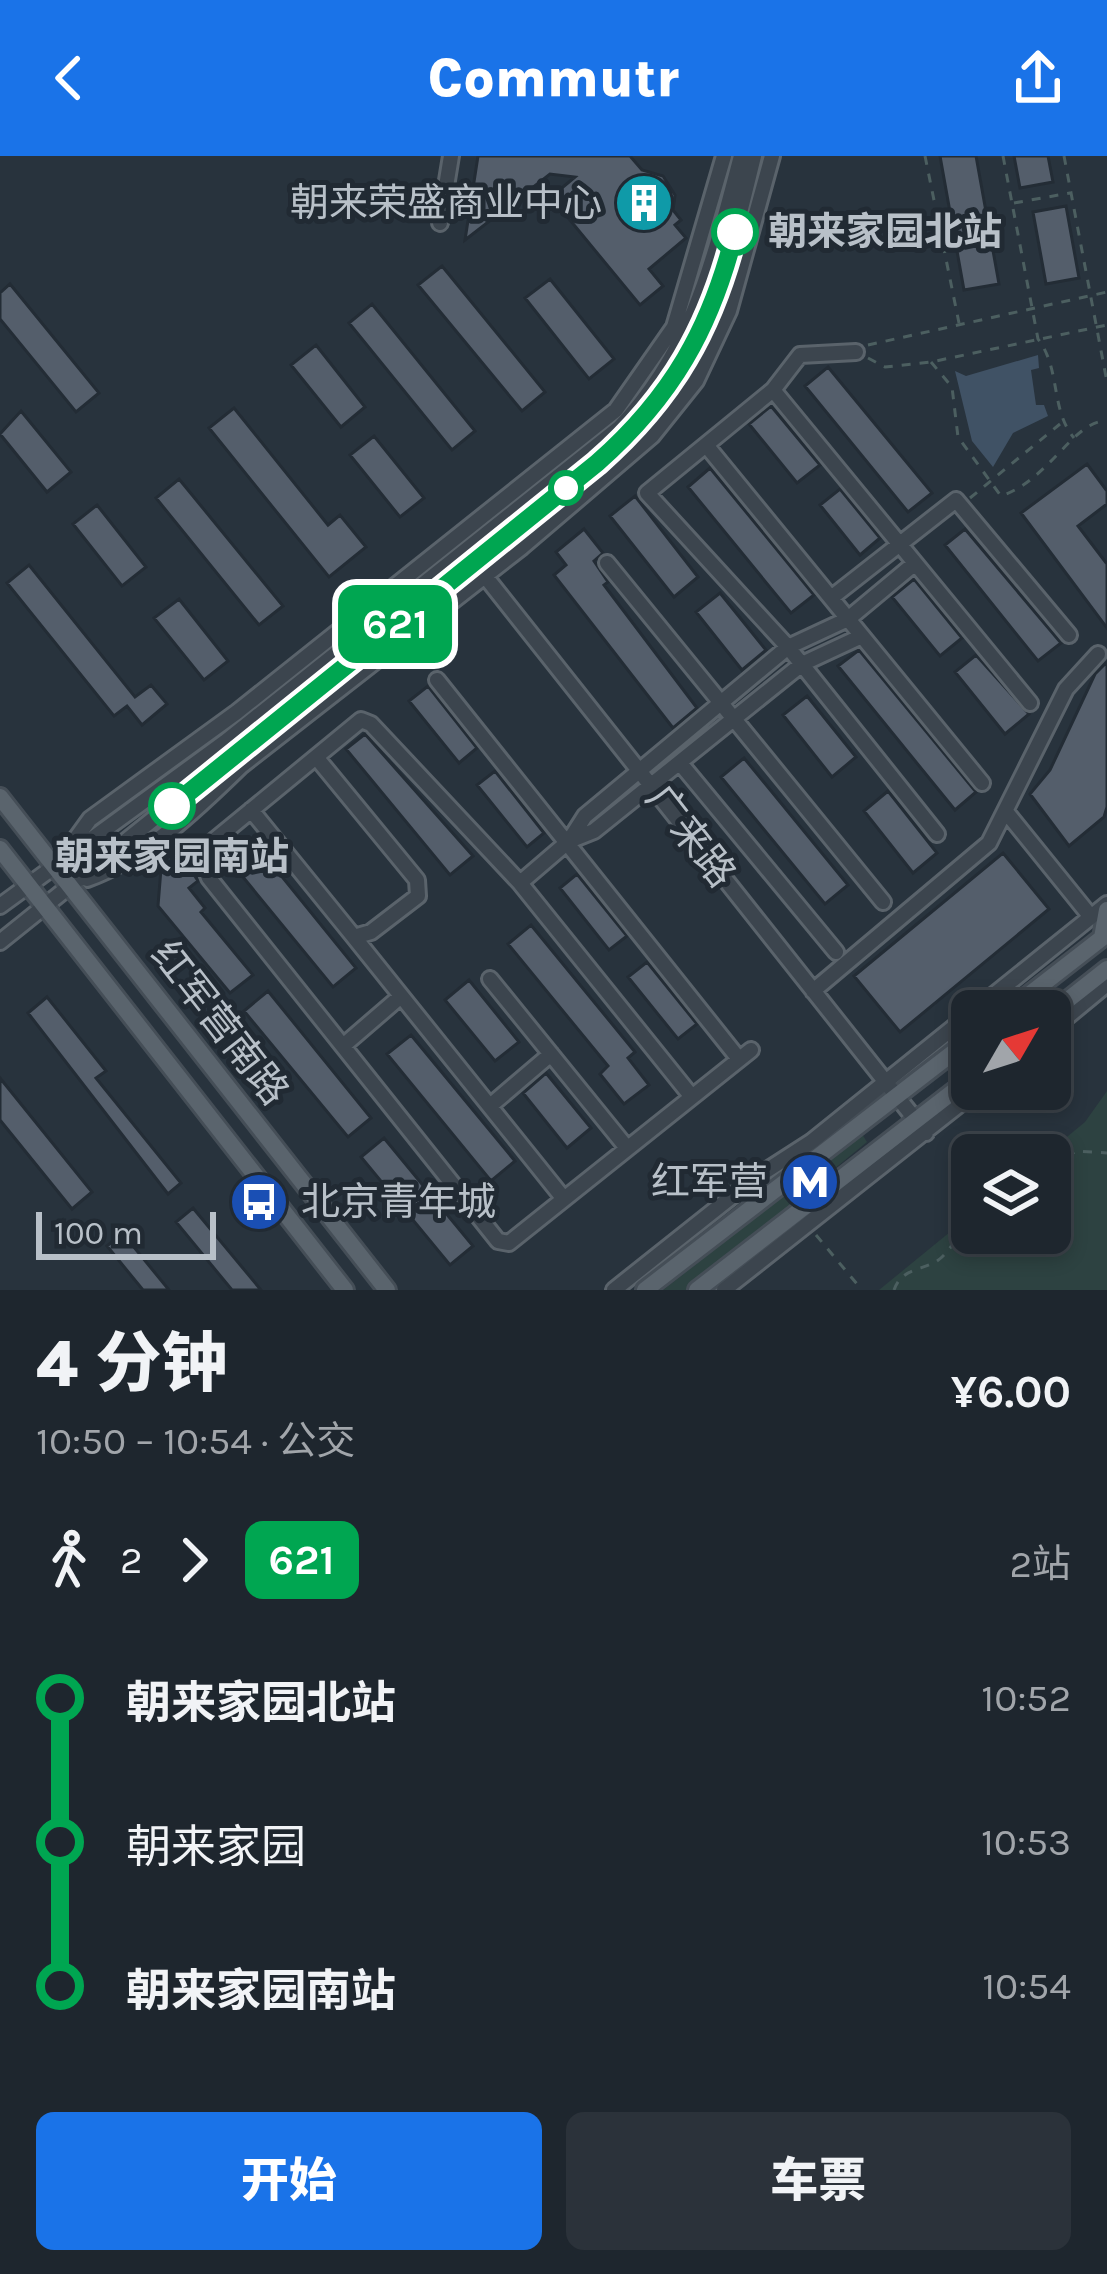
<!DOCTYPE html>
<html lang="zh">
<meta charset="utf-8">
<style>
:root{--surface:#1e262e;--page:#2b323a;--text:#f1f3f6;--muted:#a1a5aa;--line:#3c434a;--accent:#1a73e8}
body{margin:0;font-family:Karla,"Noto Sans SC",sans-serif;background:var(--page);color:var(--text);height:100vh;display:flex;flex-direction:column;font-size:45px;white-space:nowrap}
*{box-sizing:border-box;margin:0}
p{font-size:39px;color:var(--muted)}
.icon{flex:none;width:66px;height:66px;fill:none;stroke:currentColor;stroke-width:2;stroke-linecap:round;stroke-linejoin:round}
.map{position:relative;height:1134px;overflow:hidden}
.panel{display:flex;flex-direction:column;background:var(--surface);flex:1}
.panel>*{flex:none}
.badge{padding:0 24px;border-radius:18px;font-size:42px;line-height:78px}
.needle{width:78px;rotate:51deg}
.buttons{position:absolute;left:951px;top:834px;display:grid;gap:24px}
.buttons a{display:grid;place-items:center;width:120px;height:120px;border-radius:18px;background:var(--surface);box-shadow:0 6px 18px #0003,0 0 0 3px var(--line);font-size:60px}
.scale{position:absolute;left:36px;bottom:30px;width:180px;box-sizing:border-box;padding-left:12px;border:6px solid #b8c0c8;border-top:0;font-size:33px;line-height:42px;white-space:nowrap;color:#b8c0c8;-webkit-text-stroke:9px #212a33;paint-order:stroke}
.map>.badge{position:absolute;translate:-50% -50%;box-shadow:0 0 0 6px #fff}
.legs{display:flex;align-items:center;gap:18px;height:132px;padding:0 36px;font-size:39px}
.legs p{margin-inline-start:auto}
.overview{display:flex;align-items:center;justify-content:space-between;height:204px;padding:0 36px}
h1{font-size:66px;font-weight:800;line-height:90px}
.button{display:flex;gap:24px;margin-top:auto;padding:24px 36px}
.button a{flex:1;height:138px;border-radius:18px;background:var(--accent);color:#fff;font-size:48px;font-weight:800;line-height:138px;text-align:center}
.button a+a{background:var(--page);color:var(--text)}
ul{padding:0 36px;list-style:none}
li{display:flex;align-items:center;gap:42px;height:144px;font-size:45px}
li i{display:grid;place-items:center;width:18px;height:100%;margin:0 15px;background:currentColor}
li i::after{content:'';width:30px;height:30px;margin:-15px;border:9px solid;border-radius:50%;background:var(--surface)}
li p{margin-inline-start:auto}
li:first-child i{background:linear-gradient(#0000 50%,currentColor 0)}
li:last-child i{background:linear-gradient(currentColor 50%,#0000 0)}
header{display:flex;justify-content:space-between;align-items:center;height:156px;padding:0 36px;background:var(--accent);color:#fff;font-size:54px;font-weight:800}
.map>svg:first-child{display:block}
</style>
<header><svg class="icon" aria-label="back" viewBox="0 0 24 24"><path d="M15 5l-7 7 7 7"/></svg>Commutr<svg class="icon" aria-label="share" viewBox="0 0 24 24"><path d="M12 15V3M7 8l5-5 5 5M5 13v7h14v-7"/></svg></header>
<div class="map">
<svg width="1107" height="1134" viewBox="0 0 1107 1134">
<rect width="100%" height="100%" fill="#28333d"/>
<path fill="#2d4241" d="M1107 935V1134H879L972 1058V1077H1050V999H1045L1085 966Z
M862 978 867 986 687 1134H663Z"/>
<path fill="#405265" d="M1038 199 1039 212 1031 214 1036 249H1044L1048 260 1013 277 993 311 972 285 955 215 966 220Z"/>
<path fill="#545e6b" stroke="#232c35" stroke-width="3" d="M478 0H630L642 14 663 20 675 39 673 54 681 64 675 69 686 82 649 113 663 130 640 149 551 41 575 21 550 18 465 84Z
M940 0H976L999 128 964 134Z
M1014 0H1048L1053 26 1020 32Z
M1066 50 1079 122 1046 128 1033 56Z
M442 110 545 236 522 255 418 129Z
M550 123 614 203 589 223 525 142Z
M10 128 99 237 76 256 0 163V137Z
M372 148 475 275 452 294 349 167Z
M316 189 365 251 341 271 291 209Z
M828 211 932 337 908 356 805 230Z
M771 250 820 309 797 327 749 268Z
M234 252 328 369 340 359 366 391 329 421 209 272Z
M21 255 71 316 47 336 0 278Z
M374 280 424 342 400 361 350 299Z
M1087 308 1107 335V348L1078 370 1107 408V472L1021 357Z
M710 312 814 439 791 457 688 331Z
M179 323 283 450 259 469 156 342Z
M840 333 880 382 860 399 820 349Z
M635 340 698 421 674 441 610 360Z
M97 349 146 411 122 430 73 368Z
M584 373 603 397 594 405 608 426 604 429 697 552 673 572 554 419 566 409 556 396Z
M965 373 1061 487 1038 505 945 389Z
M29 409 135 541 151 529 167 548 142 569 127 550 114 560 7 427Z
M914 423 962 482 940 500 892 441Z
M720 437 766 494 742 514 696 456Z
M179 443 228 505 204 524 154 462Z
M859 494 976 636 955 654 838 510Z
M976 499 1029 558 1005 578 955 516Z
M1107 506V651L1104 661 1069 690 1030 638 1050 614 1095 518Z
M428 530 477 592 459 607 409 545Z
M807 540 856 601 832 621 783 559Z
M365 578 473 700 450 719 346 593Z
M744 602 848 729 825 748 721 621Z
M495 615 544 677 527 691 477 629Z
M888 635 937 697 913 717 864 655Z
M253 685 356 812 333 831 229 704Z
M180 697 198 725 189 732 205 752 201 756 253 819 230 837 158 750 161 713Z
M1003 697 1049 753 900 876 854 820Z
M577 718 627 780 609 794 560 732Z
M531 769 635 896 628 902 649 929 624 948 600 918 608 910 508 788Z
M647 806 697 868 678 883 628 821Z
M469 824 519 886 495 905 445 844Z
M268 835 371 962 348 981 244 855Z
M47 841 106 915 96 922 181 1027 168 1038 28 857Z
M411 879 515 1005 491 1025 387 898Z
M546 917 591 972 567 992 523 937Z
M0 922 92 1036 72 1053 0 964Z
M384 982 473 1090 450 1109 361 1001Z
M193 1052 261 1134H232L176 1066Z
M128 1072 139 1085 133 1090 169 1134H143L107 1090Z"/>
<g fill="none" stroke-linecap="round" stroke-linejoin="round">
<g stroke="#5a636b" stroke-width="20">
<path id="minor" d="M440 67 451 0
M856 196 800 199 773 234 647 337 788 491 937 678
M773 234 1030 547
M706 289 982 627
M607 407 883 746
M481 415 926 977
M831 442 956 344 1069 479
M437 524 739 903
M680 607 836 796
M251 654 354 781 371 776 418 740 417 724 316 601
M1007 657 1091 761
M569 685 594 675 802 508 862 480
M64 699 90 663 237 556 616 254 674 171 724 0
M87 723C147 701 195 655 241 610L522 391 652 280 696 225 729 155 772 0
M520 727 569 685 585 660 788 491 848 463 914 408
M0 750 225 586 619 272C694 194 714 101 741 0
M354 781 564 1043
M0 786 597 307C706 212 721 134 754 0
M490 823 627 992
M813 835 989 687 1066 533 1098 498
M1050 875 1107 828
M343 890 401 840
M692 941 520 727 371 568 361 564 199 697 209 722 498 1085 509 1087 751 894
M490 950 551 898
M614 1134 755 1022 811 986 1107 748
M724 1134 979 933"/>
</g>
<g stroke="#454e57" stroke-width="22">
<path id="major" d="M0 641 387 1134
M0 693 345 1134
M1102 782 1107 754
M1008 855 1107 778
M1050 858 1107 813
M645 1134 972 882
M697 1134 972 921"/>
</g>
<path stroke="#4c5f60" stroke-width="3" stroke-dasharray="9 9" stroke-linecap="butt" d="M925 0 959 167
M1003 0 1038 183C1061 213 1050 253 1074 282
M1064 0 1107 226
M1014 47 1070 37
M868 189 1107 136
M868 202 885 211 931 206 1107 169
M931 206 952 231 958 281 1001 340C1049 324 1073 266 1105 265
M970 342 1060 268
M1050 1008 1077 995 1107 997
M816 1079 862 1134
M894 1134C903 1109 926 1116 942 1101 954 1090 954 1080 972 1076"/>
<use href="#minor" stroke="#3c454e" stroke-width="14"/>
<use href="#major" stroke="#5a646d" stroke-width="16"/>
</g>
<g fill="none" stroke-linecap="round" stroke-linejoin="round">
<g stroke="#fff" stroke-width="27">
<path id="line-1" d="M172 650 597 307C672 241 711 172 735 76"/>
</g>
<use href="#line-1" stroke="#00a651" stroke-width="18"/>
</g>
<defs>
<g id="building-disc" transform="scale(3)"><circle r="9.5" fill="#0f9aa8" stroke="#212a33"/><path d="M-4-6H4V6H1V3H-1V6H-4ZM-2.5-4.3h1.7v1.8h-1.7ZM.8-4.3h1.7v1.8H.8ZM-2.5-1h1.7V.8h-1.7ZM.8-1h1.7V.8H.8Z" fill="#fff"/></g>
<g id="metro-disc" transform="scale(3)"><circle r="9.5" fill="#1a4fb4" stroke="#212a33"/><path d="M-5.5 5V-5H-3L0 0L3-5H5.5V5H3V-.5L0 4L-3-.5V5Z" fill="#fff"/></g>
<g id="bus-disc" transform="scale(3)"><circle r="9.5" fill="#1a4fb4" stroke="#212a33"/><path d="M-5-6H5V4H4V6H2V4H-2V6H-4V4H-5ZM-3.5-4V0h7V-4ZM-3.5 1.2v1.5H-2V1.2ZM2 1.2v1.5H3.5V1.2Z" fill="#fff"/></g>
</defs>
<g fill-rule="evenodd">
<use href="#building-disc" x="644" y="47"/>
<use href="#metro-disc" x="810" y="1026"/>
<use href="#bus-disc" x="259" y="1046"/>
</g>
<g fill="#fff" stroke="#00a651" stroke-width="6">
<circle cx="735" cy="76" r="21"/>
<circle cx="566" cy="332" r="15"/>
<circle cx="172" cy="650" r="21"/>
</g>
<g text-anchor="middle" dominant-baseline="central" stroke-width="10" stroke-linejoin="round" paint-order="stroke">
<g font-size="39" fill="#b8c0c8" stroke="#212a33" text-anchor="end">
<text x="602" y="47">朝来荣盛商业中心</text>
<text x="768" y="1026">红军营</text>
<text x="301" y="1046" text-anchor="start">北京青年城</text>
</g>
<g font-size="39" font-weight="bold" fill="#b8c0c8" stroke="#212a33" text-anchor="start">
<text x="768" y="76">朝来家园北站</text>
<text x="172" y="701" text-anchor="middle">朝来家园南站</text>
</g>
<g font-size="39" fill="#b8c0c8" stroke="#212a33">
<text transform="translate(691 680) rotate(52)">广来路</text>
<text transform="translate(220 867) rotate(52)">红军营南路</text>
</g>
</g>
</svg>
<div class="buttons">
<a><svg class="needle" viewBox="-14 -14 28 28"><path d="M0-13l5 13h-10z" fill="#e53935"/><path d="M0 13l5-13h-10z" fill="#a1a5aa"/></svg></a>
<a><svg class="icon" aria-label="layers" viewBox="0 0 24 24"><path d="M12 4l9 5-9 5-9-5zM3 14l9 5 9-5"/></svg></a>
</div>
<div class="scale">100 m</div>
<b class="badge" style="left:395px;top:468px;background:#00a651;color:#fff">621</b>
</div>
<section class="panel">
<div class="overview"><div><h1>4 分钟</h1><p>10:50 – 10:54 · 公交</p></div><b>¥6.00</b></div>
<div class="legs"><svg class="icon" aria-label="walk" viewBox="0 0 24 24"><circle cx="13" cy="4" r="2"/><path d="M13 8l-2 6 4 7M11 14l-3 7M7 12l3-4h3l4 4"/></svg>2<svg class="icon" aria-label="forward" viewBox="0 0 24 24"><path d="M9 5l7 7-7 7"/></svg><b class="badge" style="background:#00a651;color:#fff">621</b><p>2站</p></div>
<ul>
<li><i style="color:#00a651"></i><b>朝来家园北站</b><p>10:52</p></li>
<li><i style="color:#00a651"></i><span>朝来家园</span><p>10:53</p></li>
<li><i style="color:#00a651"></i><b>朝来家园南站</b><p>10:54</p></li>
</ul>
<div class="button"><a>开始</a><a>车票</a></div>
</section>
